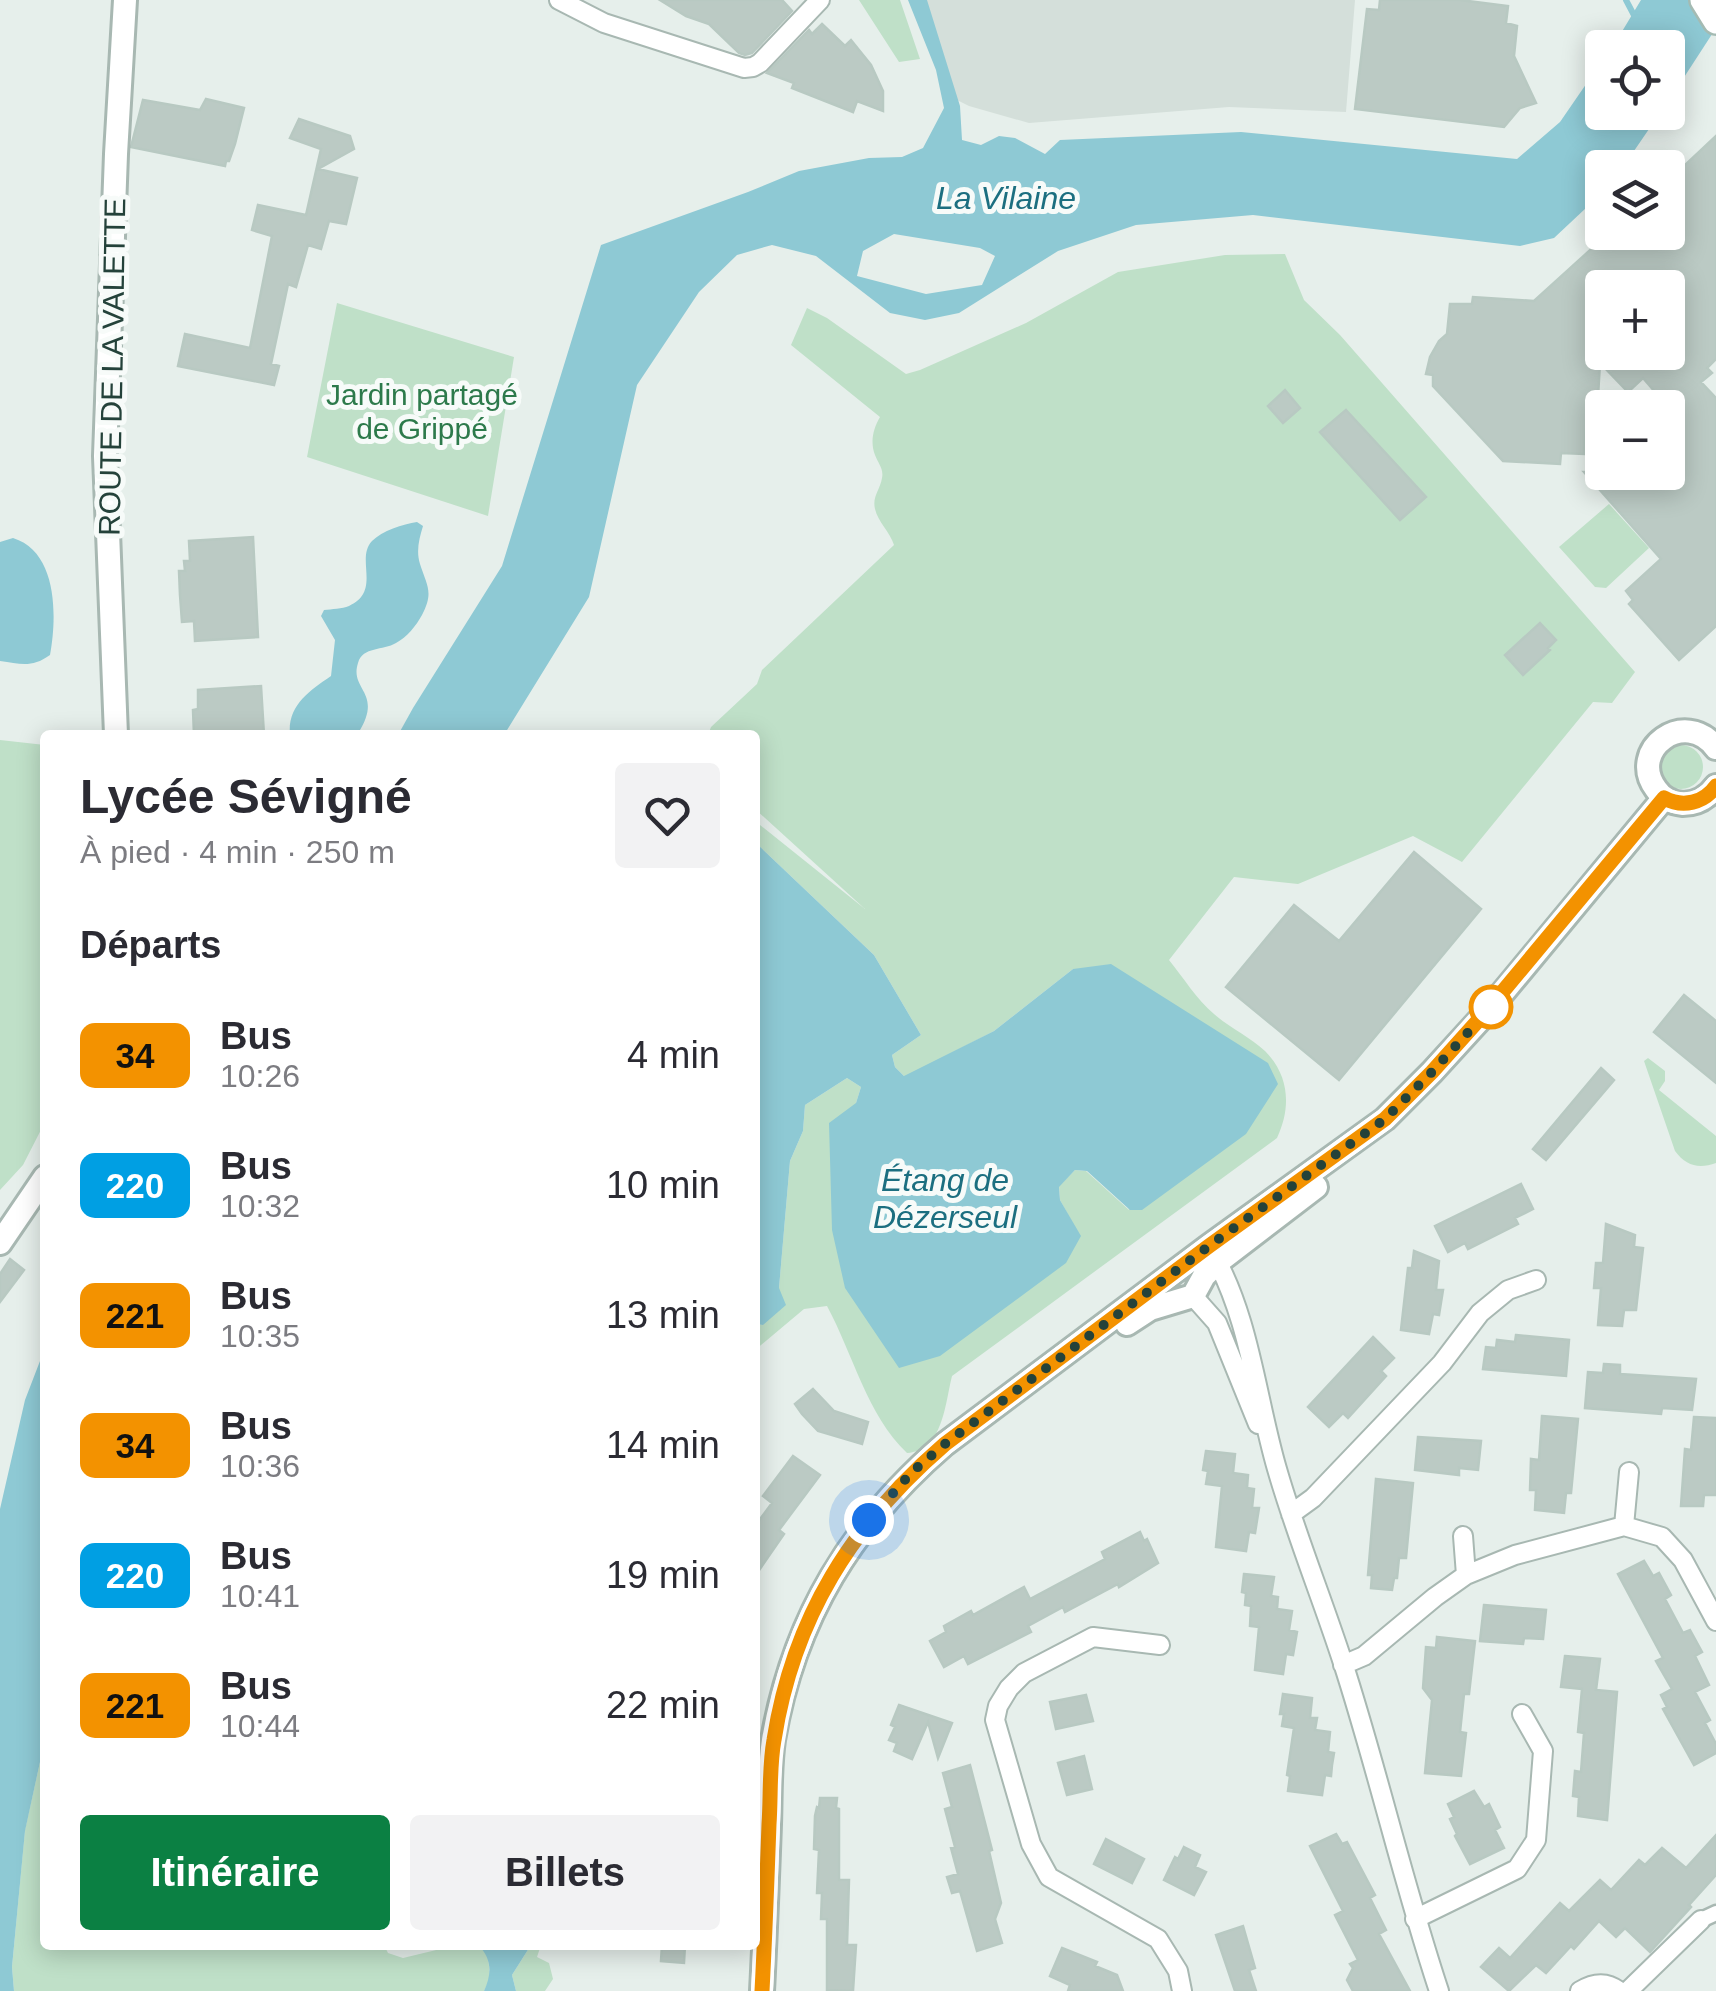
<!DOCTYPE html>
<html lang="fr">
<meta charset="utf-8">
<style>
:root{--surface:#fff;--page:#f2f2f3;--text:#2b2b33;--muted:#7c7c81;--accent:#0b8043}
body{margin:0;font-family:Helvetica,sans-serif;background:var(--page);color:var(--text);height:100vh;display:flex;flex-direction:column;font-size:38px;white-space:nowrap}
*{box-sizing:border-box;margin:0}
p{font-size:32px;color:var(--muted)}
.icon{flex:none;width:55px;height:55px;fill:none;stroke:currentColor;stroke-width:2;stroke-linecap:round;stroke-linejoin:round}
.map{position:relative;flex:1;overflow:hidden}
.panel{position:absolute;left:40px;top:730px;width:720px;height:1220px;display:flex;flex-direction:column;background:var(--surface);border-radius:10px;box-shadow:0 5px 25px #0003}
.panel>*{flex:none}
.badge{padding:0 20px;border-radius:15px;font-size:35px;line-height:65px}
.controls{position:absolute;left:1585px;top:30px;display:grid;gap:20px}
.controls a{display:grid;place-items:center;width:100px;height:100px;border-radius:10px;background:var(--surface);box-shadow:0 5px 25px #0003;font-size:50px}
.you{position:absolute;width:50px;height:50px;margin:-25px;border:8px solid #fff;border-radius:50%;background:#1a73e8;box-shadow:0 0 0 15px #1a73e833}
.map>.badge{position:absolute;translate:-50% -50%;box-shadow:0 0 0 5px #fff}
h2{padding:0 40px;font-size:38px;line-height:90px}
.round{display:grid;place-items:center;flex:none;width:105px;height:105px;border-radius:10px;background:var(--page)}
.overview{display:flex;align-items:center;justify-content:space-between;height:170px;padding:0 40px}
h1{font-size:48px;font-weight:600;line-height:75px}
.primary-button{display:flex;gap:20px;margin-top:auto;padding:20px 40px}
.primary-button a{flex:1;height:115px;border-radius:10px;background:var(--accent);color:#fff;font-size:40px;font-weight:600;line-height:115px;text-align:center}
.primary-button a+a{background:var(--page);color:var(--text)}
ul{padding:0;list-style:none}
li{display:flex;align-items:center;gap:30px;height:130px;padding:0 40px}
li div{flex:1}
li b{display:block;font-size:38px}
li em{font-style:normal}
li .badge{min-width:110px;font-weight:700;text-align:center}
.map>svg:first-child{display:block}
</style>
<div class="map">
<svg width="1716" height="1991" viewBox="0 0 1716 1991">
<rect width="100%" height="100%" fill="#e6efeb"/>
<path fill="#d4dfda" d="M920 0H1355L1346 112 1229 107 1029 123 969 106 951 97Z"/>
<path fill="#bfe0c8" d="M859 0H900L920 59 899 62Z
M1285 254 1304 300 1340 335 1635 672 1612 703 1593 702 1462 862 1413 836 1298 884 1234 877 1169 960C1183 977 1197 1000 1214 1014 1230 1028 1250 1037 1265 1051 1290 1076 1291 1108 1277 1138L952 1376C945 1404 943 1451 907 1453 867 1415 853 1354 827 1306L804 1309 755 1350V1324L763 1325 779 1288 790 1161 803 1131 805 1105 847 1078 861 1087 856 1103 1080 1236 1060 1200 1059 1186 1075 1170 1086 1171 1129 1210 1073 969 994 1031 905 1077 895 1067 892 1055 921 1035 874 955 755 842V821L865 909 755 809V735H708L711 727 757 684 762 670 894 545C890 532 878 522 875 509 872 497 880 490 882 478 884 469 878 463 875 455 870 442 873 429 880 417L791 345 807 308 827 318 906 374 920 370 1026 323 1118 272 1225 255Z
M337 303 514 357 488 516 307 457Z
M1609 504 1649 548 1606 588 1595 587 1559 547Z
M0 740 45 745V1122L23 1165 0 1190Z
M1659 767a22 22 0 1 1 44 0a22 22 0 1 1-44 0Z
M1648 1058 1665 1071V1081L1659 1090 1716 1136V1163C1699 1169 1686 1166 1675 1151L1644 1061Z
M45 1739V1945H384L388 1953 403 1958 457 1945H478L488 1954 490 1979 484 1991H14L12 1967 25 1830Z
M531 1945H541L537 1957 549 1963 553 1979 545 1991H516L512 1975Z"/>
<path fill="#8ec9d4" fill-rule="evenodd" d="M908 0H927L960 106 962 140 981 145 999 136 1015 138 1045 154 1060 140 1241 132 1517 159 1560 122 1602 61V112L1660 113 1623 167 1602 168V193L1554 238 1520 246 1253 215 1136 225 1058 251 959 313 925 320 890 313 816 256 772 245 737 255 699 292 637 385 589 597 504 735H398L413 708 502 566 601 245 748 192 799 171 869 158 902 157 923 148 944 108 936 70ZM894 234 980 248 995 256 982 285 926 294 857 276 863 251Z
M1641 0H1716V28L1668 102V48H1612Z
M417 522 423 526C419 539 416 551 420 564 427 586 434 592 422 615 416 626 407 637 396 643 383 651 363 646 358 663 349 691 385 692 357 735H290C287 706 309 691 331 676L335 640 321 616 324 610C332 609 342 609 349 606 382 591 355 559 372 541 382 531 403 524 417 522Z
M13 538C58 552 57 617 50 655 32 668 21 664 0 661V542Z
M755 842 874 955 921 1035 892 1055 895 1067 904 1076 994 1031 1073 969 1111 964 1268 1063 1278 1084 1246 1134 1142 1210H1130L1087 1171 1075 1170 1059 1187 1060 1200 1081 1236 1066 1263 940 1356 899 1368 845 1288 832 1230 829 1123 856 1103 861 1087 847 1078 805 1105 803 1131 790 1161 779 1288 786 1305 763 1325 755 1324Z
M45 1348V1739L25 1831 12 1967 14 1991H0V1509L25 1400Z
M478 1945H531L512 1975 516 1991H484C492 1974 492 1958 478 1945Z"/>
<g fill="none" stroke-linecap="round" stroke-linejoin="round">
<path stroke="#8ec9d4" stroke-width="6" d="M1626 0 1636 19"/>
</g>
<path fill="#bbcac4" stroke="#b8c9c2" stroke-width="2.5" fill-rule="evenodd" d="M660 0H782L792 11 752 53 745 55 739 53 709 24 686 16Z
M1380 0H1460L1508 6 1506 23 1517 26 1514 56 1536 103 1520 108 1504 127 1355 109 1367 9 1379 10Z
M822 24 845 46 851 40 871 65 883 91V111L857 101 853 112 792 88 794 83 767 73 809 30 812 34Z
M206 99 244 108 235 144 229 161H226L225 166 131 147 143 100 200 110Z
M299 119 350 136 354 149 318 169 357 178 346 224 329 221 321 249 308 245 296 287 288 284 271 364 279 366 274 385 178 366 185 334 250 348 272 236 252 230 258 205 306 215 321 149 290 138Z
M1716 136V359L1707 368 1712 373 1701 382 1716 398V626L1679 660 1629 604 1633 600 1626 591 1661 559 1584 472H1668V407L1643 378 1628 392 1600 363 1596 430H1586L1584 454 1561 453 1560 464 1503 461 1433 386V375L1426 374 1430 357 1439 341 1447 334 1450 304H1472L1473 297 1534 301 1610 232H1668V181ZM1602 288H1668V352H1602Z
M1285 390 1300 408 1283 423 1268 406Z
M1346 410 1426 497 1400 520 1320 432Z
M253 537 258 637 195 641 194 621 182 622 180 595 179 571H185L184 561H190L189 541Z
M1540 623 1556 640 1548 648 1550 650 1523 675 1505 655Z
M261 686 264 735H194L193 710 198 709V690Z
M1414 852 1481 909 1339 1080 1226 987 1294 905 1339 941Z
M1684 995 1716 1021V1083L1654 1032Z
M1601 1068 1614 1080 1546 1160 1533 1149Z
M1521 1184 1533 1209 1515 1218 1518 1224 1468 1249 1465 1243 1448 1252 1435 1226Z
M1606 1224 1635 1235 1634 1247 1643 1248 1636 1310H1624L1622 1326 1598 1325 1601 1288H1594L1596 1263H1603Z
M1414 1251 1439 1261 1436 1290H1443L1439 1315 1433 1314 1429 1334 1401 1330 1408 1268H1412Z
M10 1259 24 1270 0 1302V1274Z
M1516 1335 1569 1340 1566 1376 1483 1369 1486 1347 1496 1348 1497 1340 1515 1342Z
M1373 1337 1394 1358 1381 1371 1386 1376 1348 1418 1343 1413 1329 1427 1308 1407Z
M1604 1364 1620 1365V1374L1696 1379 1692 1410 1662 1408 1661 1414 1585 1408 1588 1372 1603 1373Z
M813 1389 834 1411 868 1422 862 1444 818 1431 802 1414 795 1404Z
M1542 1416 1578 1419 1571 1493H1566L1564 1513 1535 1510 1536 1490H1530L1531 1459 1539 1460Z
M1694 1417 1716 1418V1495H1704L1703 1506H1681L1685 1449 1691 1450Z
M1418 1437 1481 1441 1478 1470 1459 1468V1475L1415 1470Z
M1206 1451 1235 1454 1233 1473 1248 1475 1247 1488 1254 1489 1252 1508H1259L1255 1533 1249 1532 1246 1551 1216 1547 1222 1486 1206 1484 1208 1471 1203 1470Z
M793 1456 820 1475 779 1530 784 1534 755 1576V1526L772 1503 763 1496Z
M1376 1479 1413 1483 1406 1558H1399L1397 1578H1394L1392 1590 1371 1588 1372 1575H1368Z
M1140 1532 1144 1541 1147 1539 1158 1563 1119 1587 1118 1584 1065 1612 1063 1607 1028 1626 1031 1632 968 1664 964 1656 944 1667 930 1641 946 1632 944 1626 971 1611 973 1615 1024 1587 1030 1599 1105 1559 1102 1552Z
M1644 1561 1653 1576 1659 1573 1671 1595 1665 1599 1683 1633 1690 1630 1702 1652 1695 1656 1709 1685 1695 1692 1710 1720 1705 1723 1716 1744V1753L1694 1765 1663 1709 1667 1707 1661 1695 1672 1689 1656 1661 1663 1658 1618 1574Z
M1244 1574 1274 1577 1271 1596 1278 1597 1277 1609 1292 1611 1289 1630 1297 1632 1293 1655 1286 1654 1283 1674 1255 1670 1259 1627 1250 1626 1251 1606 1245 1605 1246 1593 1242 1592Z
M1484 1605 1546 1610 1543 1639 1524 1638 1523 1644 1480 1641Z
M1437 1637 1475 1641 1469 1694H1464L1460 1732 1466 1733 1461 1776 1425 1773 1432 1700 1423 1688 1426 1647 1436 1648Z
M1565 1656 1600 1659 1596 1690 1617 1692 1607 1820 1578 1816 1579 1797 1573 1796 1575 1771 1581 1772 1584 1733 1578 1732 1582 1689 1561 1687Z
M1283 1694 1312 1698 1310 1718H1317L1315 1730 1330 1732 1328 1752 1334 1753 1332 1765 1331 1776 1325 1775 1322 1795 1288 1791 1290 1776 1287 1775 1294 1728 1282 1726 1284 1714H1280Z
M1086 1695 1093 1721 1056 1729 1050 1702Z
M899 1705 952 1723 938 1758 928 1722 912 1759 894 1751 897 1743 889 1740 895 1727 891 1725Z
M1084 1756 1092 1789 1067 1795 1058 1763Z
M970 1765 992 1850 989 1851 1001 1903 995 1919 1002 1943 977 1951 960 1891 952 1893 947 1877 958 1874 951 1848 955 1847 945 1809 952 1807 943 1773Z
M1474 1791 1484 1807 1489 1804 1500 1827 1495 1830 1504 1848 1470 1864 1455 1836 1457 1834 1450 1819 1454 1817 1448 1804Z
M820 1798H837L836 1808 839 1809V1880H849L847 1945H856L853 1991 827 1990V1919H821L822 1893H817L819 1850 814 1849 815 1816 817 1807 819 1808Z
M1336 1834 1342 1844 1347 1842 1375 1895 1370 1898 1386 1930 1379 1934 1410 1991H1353L1347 1980 1353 1968 1350 1964 1358 1960 1335 1915 1343 1911 1310 1846Z
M1716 1835V1875L1689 1905 1691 1907 1650 1952 1625 1928 1616 1937 1599 1921 1574 1949 1571 1946 1546 1973 1536 1965 1509 1991 1481 1967 1499 1948 1510 1958 1560 1903 1569 1911 1600 1880 1611 1890 1639 1860 1645 1865 1662 1848 1686 1868Z
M1106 1839 1144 1859 1132 1883 1094 1864Z
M1184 1847 1200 1855 1195 1867 1206 1872 1194 1895 1164 1880 1175 1857 1178 1859Z
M1243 1926 1255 1968 1249 1970 1256 1991H1235L1216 1935Z
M662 1945H685L684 1963 661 1961Z
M1062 1948 1097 1962 1095 1966 1117 1975 1123 1991H1068L1070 1985 1050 1976Z"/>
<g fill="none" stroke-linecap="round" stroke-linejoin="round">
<g stroke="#a8b8b2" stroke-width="19">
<path id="pedestrian" d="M1701 1920 1716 1913"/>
</g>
<g stroke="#a8b8b2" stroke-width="22">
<path id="minor" d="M559 0 604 23 744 68 753 67 760 63 820 0
M1212 1252C1250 1318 1256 1397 1277 1469 1296 1535 1322 1598 1343 1663 1378 1771 1403 1883 1439 1991
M1193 1296 1217 1323 1258 1424
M1291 1514 1313 1498 1442 1363 1480 1313 1508 1290 1536 1280
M1624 1526 1629 1472
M1463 1536 1466 1575
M1160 1645 1093 1637 1024 1673 1009 1688 998 1706 995 1720 1031 1844 1049 1877 1158 1939 1178 1971 1182 1991
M1343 1665 1364 1656 1435 1597 1466 1575 1515 1555 1624 1526 1662 1537 1683 1560 1716 1621
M1415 1919 1517 1869 1536 1840 1543 1751 1522 1714
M1580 1991C1593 1983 1606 1981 1619 1991
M1628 1991 1701 1920"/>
</g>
<g stroke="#a8b8b2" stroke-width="28">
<path id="tertiary" d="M116 735 105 456 116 154 125 0
M1716 748C1685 707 1627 750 1656 789 1662 798 1672 803 1683 804 1697 804 1708 797 1716 786
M0 1243 45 1177
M1127 1324 1150 1309 1193 1296 1204 1276 1218 1262 1316 1187
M762 1991C765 1935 767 1879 769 1824 770 1796 769 1767 773 1740 794 1618 852 1524 945 1444L1209 1246 1385 1119 1432 1072 1485 1014 1664 798"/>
</g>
<g stroke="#a4bbb3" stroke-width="30">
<path id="secondary" d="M1703 0 1716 21"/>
</g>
<use href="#pedestrian" stroke="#fff" stroke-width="14"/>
<use href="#minor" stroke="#fff" stroke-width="18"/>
<use href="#tertiary" stroke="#fff" stroke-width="22"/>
<use href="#secondary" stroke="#fff" stroke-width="25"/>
</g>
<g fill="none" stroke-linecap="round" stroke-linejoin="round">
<g stroke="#fff" stroke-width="22">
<path id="line" d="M762 1991C765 1935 767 1879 769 1824 771 1796 769 1767 774 1740 793 1618 852 1524 945 1444L1209 1246 1385 1119 1432 1072 1484 1014 1664 798C1683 808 1704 803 1716 786"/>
</g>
<use href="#line" stroke="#f39200" stroke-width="15"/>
<path stroke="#24423a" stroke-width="10" stroke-dasharray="0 18" d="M869 1520 912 1472 945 1444 1209 1246 1385 1119 1432 1072 1491 1007"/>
</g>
<circle fill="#fff" stroke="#f39200" stroke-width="5" cx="1491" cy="1007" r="20"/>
<g text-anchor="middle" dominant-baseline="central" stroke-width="10" stroke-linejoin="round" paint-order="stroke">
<g font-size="30" fill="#24423a" stroke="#f7fbf9">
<text transform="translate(112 367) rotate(-89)">ROUTE DE LA VALETTE</text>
</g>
<g font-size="30" fill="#2d7a4b" stroke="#f7fbf9">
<text x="422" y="394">Jardin partagé<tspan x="422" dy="34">de Grippé</tspan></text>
</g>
<g font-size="32" font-style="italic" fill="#1c6f80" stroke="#f7fbf9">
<text x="1006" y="198">La Vilaine</text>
<text x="945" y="1180">Étang de<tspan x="945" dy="37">Dézerseul</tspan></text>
</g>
</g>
</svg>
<div class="controls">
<a><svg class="icon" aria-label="locate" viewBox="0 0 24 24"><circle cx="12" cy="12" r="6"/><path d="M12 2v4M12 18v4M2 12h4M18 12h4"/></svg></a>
<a><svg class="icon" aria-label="layers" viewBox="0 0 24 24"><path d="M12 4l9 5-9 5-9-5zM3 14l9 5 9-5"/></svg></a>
<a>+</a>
<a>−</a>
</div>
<div class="you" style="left:869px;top:1520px"></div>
<section class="panel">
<div class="overview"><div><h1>Lycée Sévigné</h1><p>À pied · 4 min · 250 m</p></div><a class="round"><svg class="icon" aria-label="heart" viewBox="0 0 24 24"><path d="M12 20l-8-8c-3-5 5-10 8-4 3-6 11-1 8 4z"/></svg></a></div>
<h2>Départs</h2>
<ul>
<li><span class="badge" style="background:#f39200;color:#111">34</span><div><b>Bus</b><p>10:26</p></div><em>4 min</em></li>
<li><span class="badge" style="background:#009fe3;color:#fff">220</span><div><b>Bus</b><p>10:32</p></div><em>10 min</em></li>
<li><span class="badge" style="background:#f39200;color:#111">221</span><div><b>Bus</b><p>10:35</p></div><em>13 min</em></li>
<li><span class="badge" style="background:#f39200;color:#111">34</span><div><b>Bus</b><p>10:36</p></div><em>14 min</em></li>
<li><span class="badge" style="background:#009fe3;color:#fff">220</span><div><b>Bus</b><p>10:41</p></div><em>19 min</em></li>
<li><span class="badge" style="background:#f39200;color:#111">221</span><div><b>Bus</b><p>10:44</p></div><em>22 min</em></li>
</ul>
<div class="primary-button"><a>Itinéraire</a><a>Billets</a></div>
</section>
</div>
